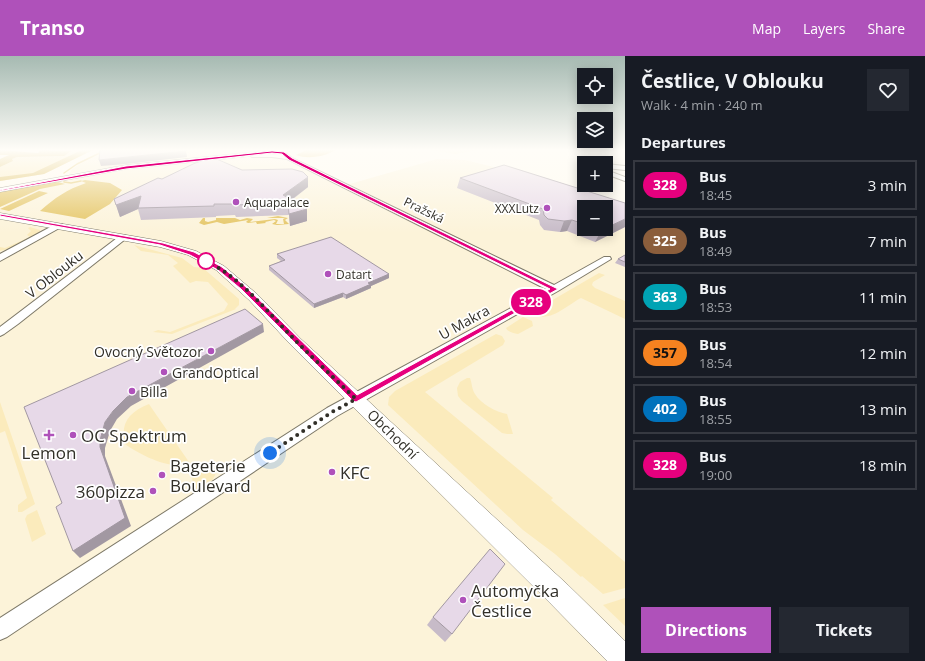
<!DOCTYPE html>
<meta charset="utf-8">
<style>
:root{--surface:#171b24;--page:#242831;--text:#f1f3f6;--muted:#9ea1a6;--line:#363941;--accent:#af51ba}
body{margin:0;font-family:"Open Sans",sans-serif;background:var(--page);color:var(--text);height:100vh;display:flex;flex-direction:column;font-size:15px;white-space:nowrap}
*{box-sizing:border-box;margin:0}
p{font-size:13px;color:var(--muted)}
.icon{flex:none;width:22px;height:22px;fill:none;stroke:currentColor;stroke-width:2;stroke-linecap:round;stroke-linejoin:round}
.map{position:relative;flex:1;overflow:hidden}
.details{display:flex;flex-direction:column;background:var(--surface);width:300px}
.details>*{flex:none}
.badge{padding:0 8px;border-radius:13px;font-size:14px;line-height:26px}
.tools{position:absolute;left:577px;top:12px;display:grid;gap:8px}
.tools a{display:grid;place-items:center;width:36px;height:36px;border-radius:0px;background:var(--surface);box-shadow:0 2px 10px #0003;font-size:20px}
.you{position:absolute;width:20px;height:20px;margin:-10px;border:3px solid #fff;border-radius:50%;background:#1a73e8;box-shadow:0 0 0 6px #1a73e833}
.map>.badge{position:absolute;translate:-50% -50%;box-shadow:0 0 0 2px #fff}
h2{padding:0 16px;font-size:15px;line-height:36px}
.round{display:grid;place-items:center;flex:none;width:42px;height:42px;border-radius:0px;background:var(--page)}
.overview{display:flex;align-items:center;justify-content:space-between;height:68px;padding:0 16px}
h1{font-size:19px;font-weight:700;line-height:30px}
.action{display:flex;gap:8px;margin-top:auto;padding:8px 16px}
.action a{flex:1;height:46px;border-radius:0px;background:var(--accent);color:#fff;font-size:16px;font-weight:700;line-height:46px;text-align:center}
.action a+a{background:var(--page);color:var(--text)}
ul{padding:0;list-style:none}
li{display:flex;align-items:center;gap:12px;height:50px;margin:0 8px 6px;padding:0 8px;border:2px solid var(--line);border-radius:0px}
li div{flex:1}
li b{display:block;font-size:15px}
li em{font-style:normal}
li .badge{min-width:44px;font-weight:700;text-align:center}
header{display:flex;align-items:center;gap:24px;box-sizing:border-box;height:56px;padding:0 20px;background:var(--accent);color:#fff}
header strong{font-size:19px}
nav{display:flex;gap:22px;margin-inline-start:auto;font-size:14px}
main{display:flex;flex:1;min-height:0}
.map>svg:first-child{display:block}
</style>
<header>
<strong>Transo</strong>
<nav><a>Map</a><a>Layers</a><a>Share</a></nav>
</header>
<main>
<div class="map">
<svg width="625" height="605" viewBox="0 0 625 605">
<rect width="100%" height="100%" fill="#fffbf0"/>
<path fill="#fcf3d9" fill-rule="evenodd" d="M110 93H270L254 97 100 113 69 118 72 113 80 108Z
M264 100H276L343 130 437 103 465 104 560 127 625 150V605H0V136L89 119 146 111ZM584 151H606V173H584Z"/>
<path fill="#fbebbc" d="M50 93H95L44 118 0 125V111L13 105 12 103 17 101 64 100 70 95H48Z
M426 93H483L455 98Z
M30 171 40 174V177L8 193 0 195V191L5 192 30 181 27 179 31 175 28 172Z
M134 189 182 202 194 211 203 212 239 243V249L235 253H236L172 278 153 276 158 274 170 276 224 255 228 248 208 226 196 225 190 227 173 210 178 207 168 199 141 195Z
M599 217 605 219 593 226 592 229 595 232 625 245V263L581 242C567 249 547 270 532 256Z
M523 261 532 265 533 270 518 278C513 277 508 276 506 272Z
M496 278 502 280 505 285 503 289 425 336 553 442 551 444 625 506V532L603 538 582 520 581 521 555 498 523 474 388 349 389 341 395 335Z
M467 322H470C472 327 472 334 475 338 481 348 496 356 507 358L513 378H507L502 377 462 345 458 340 457 332 460 326Z
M0 346 35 448 22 456H18V449L27 442 5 375 0 377Z
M149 348 153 354 189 406C185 407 180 409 176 409 161 409 137 397 125 388 120 367 129 356 149 348Z
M207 411H212L216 416C214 427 202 432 194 438L192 420Z
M37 454 46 478 32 486 25 463 27 459Z
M625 542V570L603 549Z"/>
<path fill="#dcbc59" d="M42 93H50L49 95H71L64 100 17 101 12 103 13 105 0 111V103L9 99H0V94L38 97Z
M84 93H95L44 118 0 125V121L33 117Z"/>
<path fill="#e4c461" d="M308 93H337C327 100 309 104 296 99Z
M85 124 110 127 122 134 110 148 85 163 40 155C56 141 66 134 86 127L81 125Z
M58 126 65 128 40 133 0 151V136Z
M39 135 48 137 9 155 0 153Z
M278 160 288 162 285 164 289 168 277 169 272 168 276 165 274 164 265 166 266 167 257 168 256 166 248 167 246 166 248 164 224 168 217 166 204 169 199 167 203 162H205V165L208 166 216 164V162H235L240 164 247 162 253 163 250 166 275 163 278 164 276 168H284L283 163 285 162H267Z"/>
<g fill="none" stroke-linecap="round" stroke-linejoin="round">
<path stroke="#e4c461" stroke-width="1.5" d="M64 117 77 108 108 93
M64 123V126L71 127 81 125"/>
<g stroke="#7e7968" stroke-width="2">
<path id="minor" d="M281 96H285L292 102 554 229 604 201H610L611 203 558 235 337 360 7 581 0 584V562L327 352 546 233 287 103 272 101H252L249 99 252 97 282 99Z
M606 108 625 110V114L606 112Z
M606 114 625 121V125L606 118Z
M56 168H62L63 170 0 205V198Z
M121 179H124L128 181 18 268 4 278 0 280V271Z"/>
</g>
<g stroke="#7e7968" stroke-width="1">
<path id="tertiary" d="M281 93H288L290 95 280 99 272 98 126 113 0 136V132L126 109 272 94H282Z
M0 157 161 185 196 195 224 210 257 238 301 283 568 529 625 585V605H607L550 547 291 289 249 244 216 214 188 199 160 191 0 163Z"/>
</g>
<use href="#minor" fill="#fff" fill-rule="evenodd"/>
<use href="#tertiary" fill="#fff" fill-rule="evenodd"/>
</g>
<path fill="#c7bbc8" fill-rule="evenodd" d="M504 109 625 147V171L595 186 567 175 560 176 544 174 540 169 539 164 457 132 460 122ZM584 151H606V173H584Z
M242 114 308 131 292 144 307 165 290 170 289 159 236 161 235 159 216 160V161L141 164 138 153 120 161 114 143 162 123Z
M277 198 389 218V222L371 230V232L346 243 343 241 314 252 269 214V210L281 205 277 202Z
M625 199V211L615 207 618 203Z
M433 561 452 578 445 586 427 569Z"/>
<path fill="#a298a2" d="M186 95 187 101 126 108 101 110 99 104Z
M308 121V131L287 147 283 139Z
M141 140 138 153 120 161 116 149Z
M307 153V165L290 170 289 158Z
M625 163V171L595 186 601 175 604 173H606V172Z
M572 164 567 175 560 176 564 165Z
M389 218V222L371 230V232L346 243V239L368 227Z
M343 237V241L314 252V248Z
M263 268 264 276 131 350 117 363 110 375 105 392V400L131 470 80 502 73 495 100 391V384L105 366 113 355 127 341Z"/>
<path fill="#e7d9e8" stroke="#a298a2" d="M100 93H185L186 95 99 104Z
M212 101 242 114 292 113 303 116 308 121 283 139 307 153 289 158 288 147 234 149V148H214V150L138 152 141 140 116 149 114 143 158 122 162 123 193 108Z
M504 109 625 147V163L606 172V151H584V168L572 164 564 165 548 163 544 159 543 153 460 122Z
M596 173H604L601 175Z
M331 181 389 218 368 227 371 228 346 239 343 237 314 248 269 210 285 204 277 198Z
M625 199V206L618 203Z
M245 253 263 268 127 341 113 355 105 366 100 384V391L125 462 73 495 56 451 62 447 24 351Z
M490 493 505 508 452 578 433 561Z"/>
<linearGradient id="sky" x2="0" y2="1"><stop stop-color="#a6bab2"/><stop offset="0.53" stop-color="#fffdf8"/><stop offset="1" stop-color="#fffdf8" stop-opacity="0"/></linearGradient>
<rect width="625" height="177" fill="url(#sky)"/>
<path fill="#e6007e" stroke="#fff" d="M272 95 284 96 292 102 558 233 356 346 353 345 241 233 218 214 190 199 160 189 0 160V158L136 182 163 187 194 196 222 211 246 231 357 339 550 233 289 104 282 98 272 97 126 113 0 135V134L126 110Z"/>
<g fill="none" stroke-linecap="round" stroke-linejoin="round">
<path stroke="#312f28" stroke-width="4" stroke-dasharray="0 7.2" d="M206 205C242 222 269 258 297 286 316 305 336 324 356 343L332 356 270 397"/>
</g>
<g fill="#af51ba" stroke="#fff" stroke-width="1.5">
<circle cx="236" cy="146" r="4"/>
<circle cx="547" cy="152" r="4"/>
<circle cx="328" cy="218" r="4"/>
<circle cx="211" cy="295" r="4"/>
<circle cx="164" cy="316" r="4"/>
<circle cx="132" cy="335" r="4"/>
<path d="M47 373h4v4h4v4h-4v4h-4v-4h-4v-4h4z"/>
<circle cx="73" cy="379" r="4"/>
<circle cx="332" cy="416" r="4"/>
<circle cx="162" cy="419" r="4"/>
<circle cx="153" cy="435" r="4"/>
<circle cx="463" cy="544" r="4"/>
</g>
<circle fill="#fff" stroke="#e6007e" stroke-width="2" cx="206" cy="205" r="8"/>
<g text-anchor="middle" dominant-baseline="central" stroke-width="3.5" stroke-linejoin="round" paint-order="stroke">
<g font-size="12" fill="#312f28" stroke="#fff" text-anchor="start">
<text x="244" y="146">Aquapalace</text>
<text x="539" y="152" text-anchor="end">XXXLutz</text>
<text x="336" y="218">Datart</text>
</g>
<g font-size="12" fill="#312f28" stroke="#fff">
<text transform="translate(424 154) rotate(26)">Pražská</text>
</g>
<g font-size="14" fill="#312f28" stroke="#fff">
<text transform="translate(54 218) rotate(-38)">V Oblouku</text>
<text transform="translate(464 266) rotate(-29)">U Makra</text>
<text transform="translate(393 378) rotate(44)">Obchodní</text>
</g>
<g font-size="14" fill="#312f28" stroke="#fff" text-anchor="start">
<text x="203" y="295" text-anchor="end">Ovocný Světozor</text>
<text x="172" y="316">GrandOptical</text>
<text x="140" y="335">Billa</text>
</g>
<g font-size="17" fill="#312f28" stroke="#fff" text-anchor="start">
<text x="81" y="379">OC Spektrum</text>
<text x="49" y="396" text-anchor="middle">Lemon</text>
<text x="170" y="409">Bageterie<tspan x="170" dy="20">Boulevard</tspan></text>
<text x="340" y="416">KFC</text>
<text x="145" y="435" text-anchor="end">360pizza</text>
<text x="471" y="534">Automyčka<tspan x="471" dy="20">Čestlice</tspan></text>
</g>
</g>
</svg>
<div class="tools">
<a><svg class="icon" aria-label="locate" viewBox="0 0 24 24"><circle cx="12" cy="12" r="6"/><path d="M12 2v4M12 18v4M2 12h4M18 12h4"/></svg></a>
<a><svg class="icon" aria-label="layers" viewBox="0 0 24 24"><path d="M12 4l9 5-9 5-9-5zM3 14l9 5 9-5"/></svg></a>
<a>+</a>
<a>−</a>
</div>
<div class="you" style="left:270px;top:397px"></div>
<b class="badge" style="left:531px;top:246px;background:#e6007e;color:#fff">328</b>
</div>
<section class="details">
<div class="overview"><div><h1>Čestlice, V Oblouku</h1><p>Walk · 4 min · 240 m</p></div><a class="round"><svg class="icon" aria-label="heart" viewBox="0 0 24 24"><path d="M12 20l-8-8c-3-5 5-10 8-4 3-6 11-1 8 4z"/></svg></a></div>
<h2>Departures</h2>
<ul>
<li><span class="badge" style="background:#e6007e;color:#fff">328</span><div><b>Bus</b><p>18:45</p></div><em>3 min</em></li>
<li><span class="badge" style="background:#8b5e3c;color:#fff">325</span><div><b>Bus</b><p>18:49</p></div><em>7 min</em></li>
<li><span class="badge" style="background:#00a3b4;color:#fff">363</span><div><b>Bus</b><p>18:53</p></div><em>11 min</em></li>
<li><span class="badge" style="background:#f58220;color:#111">357</span><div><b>Bus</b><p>18:54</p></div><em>12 min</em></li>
<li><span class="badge" style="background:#0072bc;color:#fff">402</span><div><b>Bus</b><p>18:55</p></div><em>13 min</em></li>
<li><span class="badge" style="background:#e6007e;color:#fff">328</span><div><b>Bus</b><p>19:00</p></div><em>18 min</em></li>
</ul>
<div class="action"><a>Directions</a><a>Tickets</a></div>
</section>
</main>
